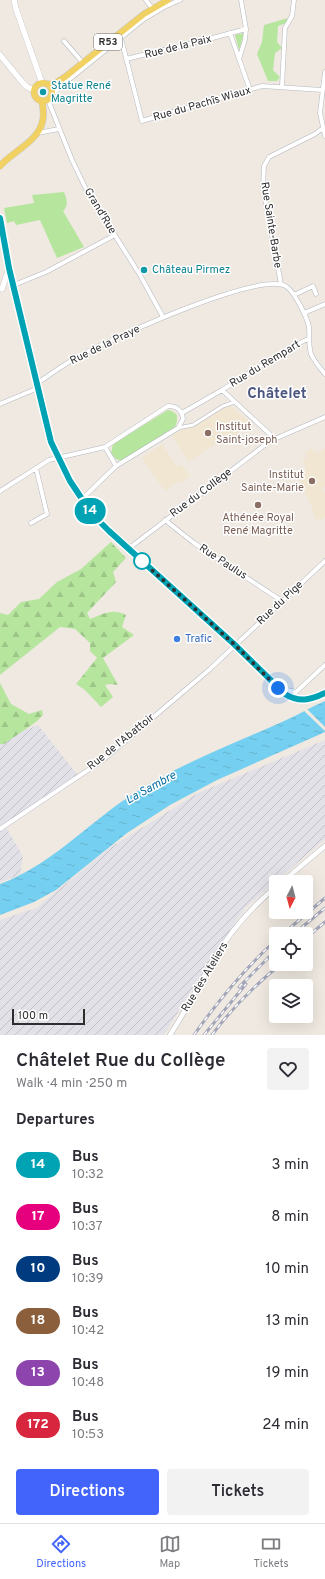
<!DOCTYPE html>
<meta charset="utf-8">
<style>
:root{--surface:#fff;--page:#f2f2f3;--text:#2b2b33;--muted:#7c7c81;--line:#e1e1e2;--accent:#4264fb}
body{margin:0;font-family:Overpass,sans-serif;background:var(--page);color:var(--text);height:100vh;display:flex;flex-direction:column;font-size:15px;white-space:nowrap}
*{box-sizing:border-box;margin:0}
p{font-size:13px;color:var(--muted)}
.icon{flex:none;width:22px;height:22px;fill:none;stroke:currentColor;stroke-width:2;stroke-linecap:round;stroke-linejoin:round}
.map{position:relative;height:1035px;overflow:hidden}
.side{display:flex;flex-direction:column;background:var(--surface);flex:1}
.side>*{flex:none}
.badge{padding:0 8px;border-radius:13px;font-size:14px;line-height:26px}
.needle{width:26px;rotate:186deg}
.fabs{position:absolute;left:269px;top:875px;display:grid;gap:8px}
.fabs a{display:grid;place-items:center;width:44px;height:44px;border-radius:4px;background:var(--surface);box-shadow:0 4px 16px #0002;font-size:20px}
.scale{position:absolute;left:12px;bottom:10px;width:73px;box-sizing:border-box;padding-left:4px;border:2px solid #2e2e2e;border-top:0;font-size:11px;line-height:14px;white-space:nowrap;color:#2e2e2e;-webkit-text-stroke:3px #fff;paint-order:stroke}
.you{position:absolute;width:20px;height:20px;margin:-10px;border:3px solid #fff;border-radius:50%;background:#1a73e8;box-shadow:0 0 0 6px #1a73e833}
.map>.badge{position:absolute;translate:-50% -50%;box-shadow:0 0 0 2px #fff}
h2{padding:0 16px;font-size:15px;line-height:36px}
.round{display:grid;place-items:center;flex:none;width:42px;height:42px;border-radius:4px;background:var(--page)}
.head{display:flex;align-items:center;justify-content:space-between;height:68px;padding:0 16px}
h1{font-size:19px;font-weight:600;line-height:30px}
.action{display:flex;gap:8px;margin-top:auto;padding:8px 16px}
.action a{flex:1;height:46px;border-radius:4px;background:var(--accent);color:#fff;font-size:16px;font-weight:600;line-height:46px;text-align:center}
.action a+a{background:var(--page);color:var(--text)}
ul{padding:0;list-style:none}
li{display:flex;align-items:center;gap:12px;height:52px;padding:0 16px}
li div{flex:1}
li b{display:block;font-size:15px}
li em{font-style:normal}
li .badge{min-width:44px;font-weight:700;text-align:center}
.menu{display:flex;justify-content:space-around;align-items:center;height:56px;border-top:1px solid var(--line);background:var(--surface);font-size:11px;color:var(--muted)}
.menu a{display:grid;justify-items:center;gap:2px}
.menu .active{color:var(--accent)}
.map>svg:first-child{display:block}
</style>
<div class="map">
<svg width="325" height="1035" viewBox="0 0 325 1035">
<defs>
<pattern id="industrial-furrows" width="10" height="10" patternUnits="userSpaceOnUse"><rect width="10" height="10" fill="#e3e1e8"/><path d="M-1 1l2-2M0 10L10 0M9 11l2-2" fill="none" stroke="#c3c1c7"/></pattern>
<pattern id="forest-firs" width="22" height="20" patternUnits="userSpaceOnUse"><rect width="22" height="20" fill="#b6e59e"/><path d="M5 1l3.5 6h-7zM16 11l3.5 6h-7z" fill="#9dc588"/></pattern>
<pattern id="water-ripples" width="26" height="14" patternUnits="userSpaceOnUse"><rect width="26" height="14" fill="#75cff0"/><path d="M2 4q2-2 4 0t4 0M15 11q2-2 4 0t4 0" fill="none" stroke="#66b2ce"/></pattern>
</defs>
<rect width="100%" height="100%" fill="#efe9e1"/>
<path fill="url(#industrial-furrows)" d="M38 725 77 774 4 824 23 856 20 875 0 882V740Z
M325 740V839L245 908 210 960 164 1035H0V920L36 908 111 847 198 793Z"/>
<path fill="#f0e6d1" d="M227 403 251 423 237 434 238 436 225 445 221 440 189 462 172 436 222 404Z
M162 444 177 467 181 464 190 476 181 483 176 482 165 491 142 458Z
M312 448 314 452 316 451 317 453 325 448V486L322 489 325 494V517L321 520 315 519 312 508 297 475 305 470V468L306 467 302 460 307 457 305 452Z"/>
<path fill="#b6e59e" d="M288 18 286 23 278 26 277 42 282 48 275 53 273 70 280 77 277 81H268L257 54 262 42 264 25Z
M244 33 239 50 235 35Z
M64 192C67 200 69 205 63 211L84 247 57 258 40 220 16 225 14 221 7 223 4 208 34 203 32 195Z
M168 410 172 411 177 415V421L175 427 122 461 116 459 111 453 113 444Z"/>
<path fill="url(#forest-firs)" d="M111 542 126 558 113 572 116 582 87 613 90 619C103 614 112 608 126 615L122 627 134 635 103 658 118 685 110 684 105 685 113 697 101 707 85 690 76 684 97 658 90 651V643L75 629 60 627 0 675V613L8 615 21 602 39 599 57 582 81 569Z
M0 683 11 704 29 714 42 710 43 715 36 722 4 744H0Z"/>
<path fill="url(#water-ripples)" d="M325 701V732L217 780 170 805 127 833 56 890 34 902 0 915V884C49 866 84 827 127 798 176 765 231 745 284 721 298 715 311 707 325 701Z"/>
<path fill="#efe9e1" d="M306 708 325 727V731L303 710Z"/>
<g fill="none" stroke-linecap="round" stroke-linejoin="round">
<g stroke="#b4b7c1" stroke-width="4">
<path id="pedestrian" d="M178 428 193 425 223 406 235 402"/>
</g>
<g stroke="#b4b7c1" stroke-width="5">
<path id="minor" d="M146 0 152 8
M230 33 250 90
M121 38 142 121 262 86 322 90
M64 41 83 63
M126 59 209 39 246 29
M239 59 245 40 246 29 241 0
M325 72 320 113 325 136
M282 86 285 28 292 16 294 0
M52 95 60 87 144 19 164 7 180 0
M48 100 72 160 87 191 140 275 163 317
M38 133 59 129
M281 284 263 187 264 166 269 157 315 134 323 128
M14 285 46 272 115 235
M294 295 313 286 316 294
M304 313 325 304
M36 384C51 374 67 362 83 354 112 339 262 269 287 287 295 293 307 317 309 327 310 336 308 343 311 354 314 361 320 368 325 374
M222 390 274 438
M0 404 38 388
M182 413 222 390 291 347 308 339
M0 491 49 460 105 447
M82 499 116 466 178 428 183 419C182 410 176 406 168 406L105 447 116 466
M165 520 194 543 282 601
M31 523 47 514 36 468
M128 549 270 441 325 417
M280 685 287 690 296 692 325 665
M0 829 103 760 210 669 325 561"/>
</g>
<g stroke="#b4b7c1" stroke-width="5.5">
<path id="tertiary" d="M282 882 325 846
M170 1035C185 1012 197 989 210 965 227 936 250 908 276 887"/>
</g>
<g stroke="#b4b7c1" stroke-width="6">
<path id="secondary" d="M14 0 16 9 42 83
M0 55 23 83 27 87 34 90
M2 289 9 268"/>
</g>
<g stroke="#c9c9c9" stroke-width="7">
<path id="primary" d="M34 92a9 9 0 1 1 18 0a9 9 0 1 1-18 0Z
M49 84H54L65 77 144 14 168 0
M0 166C13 151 40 141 43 119 44 113 43 107 42 101
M0 218 9 268 51 442 70 481 82 499 90 512 109 531 235 645 285 694 298 700H304L312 699 325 693"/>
</g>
<use href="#pedestrian" stroke="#fff" stroke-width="3"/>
<use href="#minor" stroke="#fff" stroke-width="4"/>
<use href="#tertiary" stroke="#fff" stroke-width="4.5"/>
<use href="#secondary" stroke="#fff" stroke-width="5.5"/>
<use href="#primary" stroke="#f2d163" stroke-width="6"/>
<g stroke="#a3a6b8" stroke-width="3">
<path id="rail" d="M283 934 325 898
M294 934 325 908
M306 938 325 922
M239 987 276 950
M194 1035C218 1001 245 968 276 940
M204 1035 246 984
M212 1035C232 1008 255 985 281 964"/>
</g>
<use href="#rail" stroke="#fff" stroke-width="1.5" stroke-dasharray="4.5" stroke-linecap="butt"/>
</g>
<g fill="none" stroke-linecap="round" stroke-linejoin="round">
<g stroke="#fff" stroke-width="9">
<path id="line" d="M0 218 9 268 51 442 70 481 82 499 90 512 109 531 235 645 285 694C299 703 311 700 325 693"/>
</g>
<use href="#line" stroke="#00a3b4" stroke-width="6"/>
<path stroke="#2e2e2e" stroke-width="4" stroke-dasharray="0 7.2" d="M142 561 235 645 278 688"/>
</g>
<g fill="#0f9aa8" stroke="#fff" stroke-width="1.5">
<circle cx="43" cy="92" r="4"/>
<circle cx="144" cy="270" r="4"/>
</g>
<g fill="#8d6e63" stroke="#fff" stroke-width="1.5">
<circle cx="208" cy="433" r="4"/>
<circle cx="312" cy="481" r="4"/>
<circle cx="258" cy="505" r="4"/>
</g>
<circle fill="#fff" stroke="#00a3b4" stroke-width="2" cx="142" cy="561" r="8"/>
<circle fill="#3f7fe0" stroke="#fff" stroke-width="1.5" cx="177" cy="639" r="4"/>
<g text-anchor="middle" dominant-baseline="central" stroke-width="3" stroke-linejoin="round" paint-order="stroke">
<rect fill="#fff" stroke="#6d6d6d" stroke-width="1" x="94" y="34" width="28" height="16" rx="3"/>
<g font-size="10" font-weight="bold" fill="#2e2e2e">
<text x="108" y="42">R53</text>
</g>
<g font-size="11" fill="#2e2e2e" stroke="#fff">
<text transform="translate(178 47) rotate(-14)">Rue de la Paix</text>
<text transform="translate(202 104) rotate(-16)">Rue du Pachîs Wiaux</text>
<text transform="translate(100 211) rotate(59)">Grand'Rue</text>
<text transform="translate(271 225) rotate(81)">Rue Sainte-Barbe</text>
<text transform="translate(105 345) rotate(-26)">Rue de la Praye</text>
<text transform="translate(265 364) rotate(-31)">Rue du Rempart</text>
<text transform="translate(201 493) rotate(-37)">Rue du Collège</text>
<text transform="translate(223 562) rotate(33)">Rue Paulus</text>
<text transform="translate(280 603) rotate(-43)">Rue du Pige</text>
<text transform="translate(121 742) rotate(-39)">Rue de l'Abattoir</text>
<text transform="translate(205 977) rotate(-59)">Rue des Ateliers</text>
</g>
<g font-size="11" fill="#0d838f" stroke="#fff" text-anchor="start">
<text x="51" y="86">Statue René<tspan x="51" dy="13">Magritte</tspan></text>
<text x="152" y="270">Château Pirmez</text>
</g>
<g font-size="11" fill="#785e54" stroke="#fff" text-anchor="start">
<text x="216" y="427">Institut<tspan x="216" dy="13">Saint-joseph</tspan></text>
<text x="304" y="475" text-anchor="end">Institut<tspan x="304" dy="13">Sainte-Marie</tspan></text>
<text x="258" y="518" text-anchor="middle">Athénée Royal<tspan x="258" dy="13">René Magritte</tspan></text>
</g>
<g font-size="11" fill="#366cbe" stroke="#fff" text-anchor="start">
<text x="185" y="639">Trafic</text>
</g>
<g font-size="12" font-style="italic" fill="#0d6fa3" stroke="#fff">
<text transform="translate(151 788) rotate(-29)">La Sambre</text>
</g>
<g font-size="15" font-weight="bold" fill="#4d5680" stroke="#fff">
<text x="277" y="394">Châtelet</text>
</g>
</g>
</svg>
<div class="fabs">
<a><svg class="needle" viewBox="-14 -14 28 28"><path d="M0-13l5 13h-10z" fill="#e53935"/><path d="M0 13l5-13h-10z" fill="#7c7c81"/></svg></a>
<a><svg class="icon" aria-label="locate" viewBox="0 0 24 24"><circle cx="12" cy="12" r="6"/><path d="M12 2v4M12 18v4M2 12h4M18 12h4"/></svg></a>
<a><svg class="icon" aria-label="layers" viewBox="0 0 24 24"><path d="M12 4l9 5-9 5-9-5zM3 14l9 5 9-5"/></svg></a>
</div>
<div class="scale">100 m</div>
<div class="you" style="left:278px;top:688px"></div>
<b class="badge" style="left:90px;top:511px;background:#00a3b4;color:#fff">14</b>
</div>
<section class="side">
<div class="head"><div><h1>Châtelet Rue du Collège</h1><p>Walk · 4 min · 250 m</p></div><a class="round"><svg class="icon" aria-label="heart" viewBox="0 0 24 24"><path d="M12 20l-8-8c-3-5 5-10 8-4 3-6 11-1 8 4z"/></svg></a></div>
<h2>Departures</h2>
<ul>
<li><span class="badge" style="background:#00a3b4;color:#fff">14</span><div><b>Bus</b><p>10:32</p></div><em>3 min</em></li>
<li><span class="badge" style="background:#e6007e;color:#fff">17</span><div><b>Bus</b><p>10:37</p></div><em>8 min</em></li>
<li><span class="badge" style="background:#003b80;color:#fff">10</span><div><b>Bus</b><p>10:39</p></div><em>10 min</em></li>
<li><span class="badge" style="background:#8b5e3c;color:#fff">18</span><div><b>Bus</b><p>10:42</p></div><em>13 min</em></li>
<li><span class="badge" style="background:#8e44ad;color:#fff">13</span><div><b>Bus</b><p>10:48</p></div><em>19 min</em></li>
<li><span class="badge" style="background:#d7263d;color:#fff">172</span><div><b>Bus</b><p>10:53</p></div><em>24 min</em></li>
</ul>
<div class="action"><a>Directions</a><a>Tickets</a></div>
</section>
<nav class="menu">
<a class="active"><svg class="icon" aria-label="directions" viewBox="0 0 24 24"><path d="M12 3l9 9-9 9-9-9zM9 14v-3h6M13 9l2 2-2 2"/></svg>Directions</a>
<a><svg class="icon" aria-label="map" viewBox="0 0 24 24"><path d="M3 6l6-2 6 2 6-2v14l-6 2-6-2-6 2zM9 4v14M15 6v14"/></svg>Map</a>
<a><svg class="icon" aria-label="tickets" viewBox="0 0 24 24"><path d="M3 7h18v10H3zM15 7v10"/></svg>Tickets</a>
</nav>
